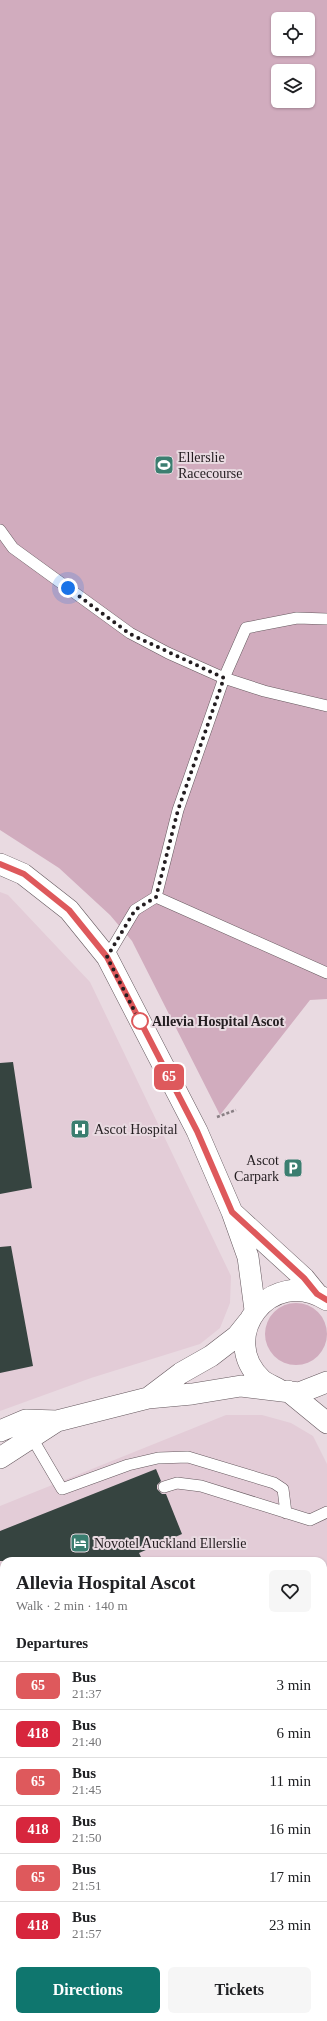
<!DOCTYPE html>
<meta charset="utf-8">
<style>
:root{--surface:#fff;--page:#f6f6f6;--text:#202124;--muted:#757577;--line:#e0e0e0;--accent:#0f766e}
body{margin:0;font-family:"Times New Roman",serif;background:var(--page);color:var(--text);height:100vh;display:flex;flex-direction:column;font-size:15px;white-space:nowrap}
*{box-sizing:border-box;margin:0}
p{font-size:13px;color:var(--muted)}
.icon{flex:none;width:22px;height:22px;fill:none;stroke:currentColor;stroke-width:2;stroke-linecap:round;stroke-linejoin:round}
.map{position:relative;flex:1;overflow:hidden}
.details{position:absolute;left:0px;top:1557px;width:327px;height:464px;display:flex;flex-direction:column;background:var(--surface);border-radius:12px 12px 0 0;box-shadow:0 1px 3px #0004}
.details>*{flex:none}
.badge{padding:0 8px;border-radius:6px;font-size:14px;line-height:26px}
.tools{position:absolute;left:271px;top:12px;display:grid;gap:8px}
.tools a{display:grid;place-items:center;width:44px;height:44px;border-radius:6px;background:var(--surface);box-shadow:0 1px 3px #0004;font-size:20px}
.you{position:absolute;width:20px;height:20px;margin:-10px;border:3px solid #fff;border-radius:50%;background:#1a73e8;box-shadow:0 0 0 6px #1a73e833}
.map>.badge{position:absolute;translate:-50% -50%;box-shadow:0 0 0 2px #fff}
h2{padding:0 16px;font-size:15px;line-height:36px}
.round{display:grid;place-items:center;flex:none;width:42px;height:42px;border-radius:6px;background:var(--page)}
.head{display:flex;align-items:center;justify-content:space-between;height:68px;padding:0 16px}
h1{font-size:19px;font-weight:600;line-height:30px}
.button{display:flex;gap:8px;margin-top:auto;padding:8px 16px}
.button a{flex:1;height:46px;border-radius:6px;background:var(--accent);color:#fff;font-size:16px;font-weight:600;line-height:46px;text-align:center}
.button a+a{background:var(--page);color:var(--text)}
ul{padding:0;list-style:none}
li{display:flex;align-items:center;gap:12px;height:48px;padding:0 16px;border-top:1px solid var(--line)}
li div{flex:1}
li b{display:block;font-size:15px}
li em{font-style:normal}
li .badge{min-width:44px;font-weight:700;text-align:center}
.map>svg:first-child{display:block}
</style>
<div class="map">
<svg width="327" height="2021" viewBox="0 0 327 2021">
<rect width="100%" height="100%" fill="#e9dae1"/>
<path fill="#e3ccd7" d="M0 892 8 895 90 982 231 1276 230 1303 220 1328 200 1344 91 1378 0 1411Z
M226 1415H262L291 1423 313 1436 327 1464V1862L323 1865V1561H4V1676L0 1667V1506Z
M327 1999V2021H297L303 2017H323V2002Z"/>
<path fill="#d1acbe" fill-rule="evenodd" d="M0 0H327V999L310 1000 220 1115 132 941 110 915 59 868 0 830ZM278 19H308V49H278ZM278 71H308V101H278Z
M265 1334a31 31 0 1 1 62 0a31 31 0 1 1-62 0Z"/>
<path fill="#364440" d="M13 1062 32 1188 0 1194V1063Z
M11 1246 33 1366 0 1373V1247Z
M156 1469 161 1481 157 1485V1489L162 1494H166L182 1534 139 1553 143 1561H0V1531Z"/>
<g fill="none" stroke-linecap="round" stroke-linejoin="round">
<g stroke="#65585e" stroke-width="12">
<path id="lane" d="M0 530 13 548 130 633 168 653 224 678 264 691 327 706
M156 897 327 973
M107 957 135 910 156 897 178 810 224 678 246 628 297 618 327 619
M32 1438 62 1489 128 1465 158 1458 188 1457 274 1483 283 1489 286 1513
M164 1487 177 1483 201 1486 310 1520 327 1512
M323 1871 327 1868
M323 1956 327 1953
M0 1975 4 1976
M143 2017 146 2021
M235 2021 241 2017"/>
</g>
<g stroke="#65585e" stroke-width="22">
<path id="street" d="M0 864 23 874 69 910 107 957 197 1131 232 1212 248 1257 255 1310
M234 1214 304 1278 317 1294
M278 1389C273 1386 267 1384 262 1380 216 1338 270 1264 327 1300
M288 1391 327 1423
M148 1398 181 1373 211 1356 237 1336 249 1321
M0 1431 26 1420 57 1421 148 1398 192 1394 241 1386 299 1393 327 1382
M0 1458 57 1421"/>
</g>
<g stroke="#ac7190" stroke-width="24">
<path id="primary" d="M0 1859 4 1868
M0 1944 4 1953
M29 2017 30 2021
M67 2017 69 2021"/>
</g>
<path stroke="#897f84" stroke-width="2.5" stroke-dasharray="3 2" stroke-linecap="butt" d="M217 1117 236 1110
M0 1687 4 1696
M111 2017 114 2021"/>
<use href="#lane" stroke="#fff" stroke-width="11"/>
<use href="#street" stroke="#fff" stroke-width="21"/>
<use href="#primary" stroke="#fac5e0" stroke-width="22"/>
</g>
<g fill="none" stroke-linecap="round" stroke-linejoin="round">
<g stroke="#fff" stroke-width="9">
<path id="line" d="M0 864 24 874 69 910 107 957 197 1131 232 1212 304 1278 317 1294 327 1300"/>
</g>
<use href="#line" stroke="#de595c" stroke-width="6"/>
<path stroke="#231d20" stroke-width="4" stroke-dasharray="0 7.2" d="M68 588 130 634 224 678 178 810 156 897 135 910 107 957 141 1024 140 1021"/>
</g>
<defs>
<g id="stadium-square" transform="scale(1)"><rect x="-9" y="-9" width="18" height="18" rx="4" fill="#3b7e70" stroke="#e9dae1"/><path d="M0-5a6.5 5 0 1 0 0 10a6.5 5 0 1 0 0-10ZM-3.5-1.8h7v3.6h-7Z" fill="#fff"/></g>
<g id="hospital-square" transform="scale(1)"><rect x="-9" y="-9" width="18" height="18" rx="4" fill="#3b7e70" stroke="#e9dae1"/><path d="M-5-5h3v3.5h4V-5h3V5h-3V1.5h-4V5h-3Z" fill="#fff"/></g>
<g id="parking-square" transform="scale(1)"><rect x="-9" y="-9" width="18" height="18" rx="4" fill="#3b7e70" stroke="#e9dae1"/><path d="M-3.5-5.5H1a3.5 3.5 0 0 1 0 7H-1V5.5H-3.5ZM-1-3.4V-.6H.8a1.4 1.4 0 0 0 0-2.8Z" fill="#fff"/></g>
<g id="hotel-square" transform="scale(1)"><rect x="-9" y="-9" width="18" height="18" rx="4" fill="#3b7e70" stroke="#e9dae1"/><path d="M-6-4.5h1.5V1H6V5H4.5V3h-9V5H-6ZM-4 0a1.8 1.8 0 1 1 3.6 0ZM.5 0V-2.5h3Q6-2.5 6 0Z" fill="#fff"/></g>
</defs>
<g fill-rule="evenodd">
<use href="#stadium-square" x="164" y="465"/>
<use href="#hospital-square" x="80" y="1129"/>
<use href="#parking-square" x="293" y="1168"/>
<use href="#hotel-square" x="80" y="1543"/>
</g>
<circle fill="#fff" stroke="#de595c" stroke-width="2" cx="140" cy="1021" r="8"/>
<g text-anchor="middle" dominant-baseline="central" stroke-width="4" stroke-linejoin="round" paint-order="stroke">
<g font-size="14" fill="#231d20" stroke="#e9dae1" text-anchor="start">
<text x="178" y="457">Ellerslie<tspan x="178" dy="16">Racecourse</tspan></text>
<text x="94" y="1129">Ascot Hospital</text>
<text x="279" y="1160" text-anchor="end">Ascot<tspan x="279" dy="16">Carpark</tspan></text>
<text x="94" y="1543">Novotel Auckland Ellerslie</text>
</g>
<g font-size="14" font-weight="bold" fill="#231d20" stroke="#e9dae1" text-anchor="start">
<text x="152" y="1021">Allevia Hospital Ascot</text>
</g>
</g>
</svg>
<div class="tools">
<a><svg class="icon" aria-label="locate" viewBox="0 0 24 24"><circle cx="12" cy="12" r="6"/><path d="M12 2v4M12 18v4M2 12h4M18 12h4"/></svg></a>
<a><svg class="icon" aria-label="layers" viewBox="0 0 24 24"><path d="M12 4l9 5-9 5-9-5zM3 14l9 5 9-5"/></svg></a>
</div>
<div class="you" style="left:68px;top:588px"></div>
<b class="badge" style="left:169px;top:1077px;background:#de595c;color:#fff">65</b>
<section class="details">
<div class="head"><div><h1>Allevia Hospital Ascot</h1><p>Walk · 2 min · 140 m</p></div><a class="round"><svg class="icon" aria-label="heart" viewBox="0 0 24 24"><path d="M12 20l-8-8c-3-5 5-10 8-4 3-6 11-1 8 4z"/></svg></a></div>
<h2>Departures</h2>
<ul>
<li><span class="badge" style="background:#de595c;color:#fff">65</span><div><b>Bus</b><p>21:37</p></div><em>3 min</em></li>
<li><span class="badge" style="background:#d7263d;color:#fff">418</span><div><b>Bus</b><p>21:40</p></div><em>6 min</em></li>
<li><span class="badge" style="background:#de595c;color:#fff">65</span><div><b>Bus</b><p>21:45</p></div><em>11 min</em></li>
<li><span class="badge" style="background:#d7263d;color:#fff">418</span><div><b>Bus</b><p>21:50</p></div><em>16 min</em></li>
<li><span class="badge" style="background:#de595c;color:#fff">65</span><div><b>Bus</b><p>21:51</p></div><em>17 min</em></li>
<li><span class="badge" style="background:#d7263d;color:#fff">418</span><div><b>Bus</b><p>21:57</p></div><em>23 min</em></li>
</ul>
<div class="button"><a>Directions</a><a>Tickets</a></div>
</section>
</div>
